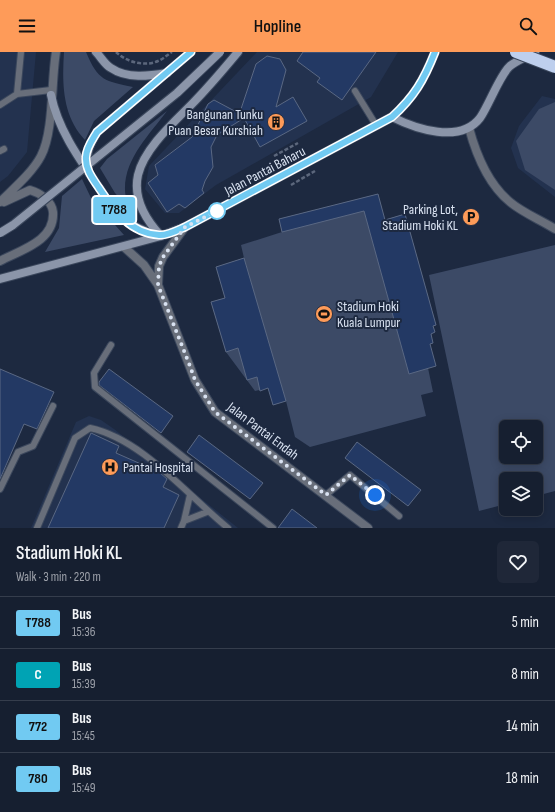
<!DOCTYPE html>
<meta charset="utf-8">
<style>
:root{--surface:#161f30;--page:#1f2738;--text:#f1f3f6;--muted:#9ea2ab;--line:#353d4c;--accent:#fe9b59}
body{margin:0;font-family:"Sofia Sans Condensed",sans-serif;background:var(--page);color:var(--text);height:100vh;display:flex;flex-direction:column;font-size:15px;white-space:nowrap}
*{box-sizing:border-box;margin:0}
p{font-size:13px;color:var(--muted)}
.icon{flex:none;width:22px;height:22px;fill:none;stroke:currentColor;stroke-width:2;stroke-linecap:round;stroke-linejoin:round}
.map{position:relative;height:476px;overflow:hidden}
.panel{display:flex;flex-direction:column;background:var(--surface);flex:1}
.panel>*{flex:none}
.badge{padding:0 8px;border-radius:3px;font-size:14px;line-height:26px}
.tools{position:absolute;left:499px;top:368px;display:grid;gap:8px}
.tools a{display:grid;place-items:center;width:44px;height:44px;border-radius:6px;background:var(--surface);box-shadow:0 2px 10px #0003,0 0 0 1px var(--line);font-size:20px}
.you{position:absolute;width:20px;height:20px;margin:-10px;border:3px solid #fff;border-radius:50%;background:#1a73e8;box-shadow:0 0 0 6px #1a73e833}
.map>.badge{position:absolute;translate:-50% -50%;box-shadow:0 0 0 2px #fff}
.round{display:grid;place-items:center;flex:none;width:42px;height:42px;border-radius:6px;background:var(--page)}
.summary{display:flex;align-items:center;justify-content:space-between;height:68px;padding:0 16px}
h1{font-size:19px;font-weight:600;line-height:30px}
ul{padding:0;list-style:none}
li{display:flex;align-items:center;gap:12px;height:52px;padding:0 16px;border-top:1px solid var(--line)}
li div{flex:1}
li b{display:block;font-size:15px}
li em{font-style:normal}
li .badge{min-width:44px;font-weight:700;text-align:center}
header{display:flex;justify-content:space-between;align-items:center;height:52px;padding:0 16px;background:var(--accent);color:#111;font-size:18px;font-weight:600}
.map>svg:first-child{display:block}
</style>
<header><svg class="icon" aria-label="menu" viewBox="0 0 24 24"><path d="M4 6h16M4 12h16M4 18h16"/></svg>Hopline<svg class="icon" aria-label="search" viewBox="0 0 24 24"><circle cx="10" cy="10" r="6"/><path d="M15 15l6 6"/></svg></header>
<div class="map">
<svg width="555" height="476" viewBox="0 0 555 476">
<rect width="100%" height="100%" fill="#1d2940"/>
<path fill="#23324f" d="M0 0H36L27 100 8 124 0 130Z
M257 0H398L371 45 216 133 179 161H165L145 137 149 114Z
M542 44 555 47V145L518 116 511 96 519 74Z
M89 364 101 368 114 377 238 476H31L76 370Z"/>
<path fill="#3c4a66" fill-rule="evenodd" d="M64 0H86C98 29 105 29 133 35L94 69 85 88C62 64 62 31 64 0Z
M555 50V138L525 118 516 89 539 57Z
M167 59C150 82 124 107 125 138 125 144 128 151 129 157L115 141 100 116 107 107Z
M82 127 91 146 124 183 45 200 59 176 62 144Z
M378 142 384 168 405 162 436 273 433 274 435 280 431 282 433 291 430 292 428 316 433 340 421 343 426 364 310 395 295 385 286 349 273 353 268 336 255 339 226 300 211 250 225 246 216 215 244 206 241 193 282 180 279 167Z
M555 193V439L536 444V427H506V452L479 459 429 223ZM506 375H536V405H506Z"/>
<path fill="#233964" stroke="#5a6883" d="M303 0H376L342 48 317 30 320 26 297 9Z
M267 4 280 7 286 18 276 55 293 45 307 69 260 95 244 66 217 83 211 95 213 115 205 129 202 138 204 141 185 156 179 152 167 160 148 131 158 123 155 113 192 85 208 52 214 48 242 63 240 60 256 12Z
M378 142 385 168 405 162 436 273 433 274 435 280 431 282 433 291 430 292 436 314 409 322 364 159 282 180 279 167Z
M244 206 286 349 273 353 268 336 260 339 257 325 247 328 238 296 226 300 211 250 225 246 216 215Z
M0 317 54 340 37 377 24 372 0 427Z
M109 317 173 364 161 381 99 333V330Z
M91 381 119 394 116 401 159 420 167 427 163 435 179 443 164 476H48Z
M199 383 263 431 250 447 187 400Z
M357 390 421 438 408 454 345 406Z
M292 457 317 476H278Z"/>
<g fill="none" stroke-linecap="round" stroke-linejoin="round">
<g stroke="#3b475c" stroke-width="8">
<path id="lane" d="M355 39 376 73
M17 42 21 0
M0 53 17 42 51 38
M0 99 4 97
M111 293 94 321 95 335 273 476
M0 437 18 400 33 394 53 354
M326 443 350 423 399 464
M184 469 190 443
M37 476 75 386 90 376C142 387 187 443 228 476
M181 476 184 469 207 460"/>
</g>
<g stroke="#3b475c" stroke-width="10">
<path id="street" d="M469 76C476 102 488 132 510 150 523 161 541 168 555 177
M0 150C14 136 32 121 41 104 54 79 51 29 56 0
M124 195 144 213 158 233 195 328 215 360 368 476
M0 209C21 198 55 189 53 160 52 149 40 141 30 138L4 150
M158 233 159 214 163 205 185 175"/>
</g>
<g stroke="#3b475c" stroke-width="10">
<path id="secondary" d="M96 0C101 5 105 13 111 16 127 27 149 24 167 21
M51 43C58 78 80 108 100 137 105 145 110 156 117 162 130 173 143 180 160 184
M392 65C416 77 460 92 480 66 489 53 499 25 509 15 515 9 527 5 535 0
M88 115C85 101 90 92 97 80L191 0
M161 184C146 168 133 146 138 123 144 97 173 71 191 53 208 36 223 18 238 0
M0 227 161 184 185 175 392 65C414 45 424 28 435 0"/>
</g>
<path stroke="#5c677c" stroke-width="2.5" stroke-dasharray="4 2" stroke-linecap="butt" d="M116 0C126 10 145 15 158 9 163 7 167 3 172 0
M274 104 298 91
M291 133 315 119"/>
<use href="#lane" stroke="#686e7a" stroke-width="6"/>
<use href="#street" stroke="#686e7a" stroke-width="8"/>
<use href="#secondary" stroke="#8b95a9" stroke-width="8"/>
<g stroke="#3b475c" stroke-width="10" stroke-linecap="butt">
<path id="secondary-bridge" d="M0 181 13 173 177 41 220 0"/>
</g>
<g stroke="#3b475c" stroke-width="14" stroke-linecap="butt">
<path id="highway-bridge" d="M516 0 555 15"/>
</g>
<use href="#secondary-bridge" stroke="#8b95a9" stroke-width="8"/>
<use href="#highway-bridge" stroke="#becfed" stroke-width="12"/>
</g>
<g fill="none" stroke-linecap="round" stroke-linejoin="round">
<g stroke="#fff" stroke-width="9">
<path id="line" d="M191 0 97 80C93 87 86 96 86 105 85 117 93 127 99 136 114 158 129 181 159 183 167 184 178 178 185 175L392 65C414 45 424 28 435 0"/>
</g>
<use href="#line" stroke="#71caf2" stroke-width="6"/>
<path stroke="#d9e2f1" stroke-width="4" stroke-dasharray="0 7.2" d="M217 159 185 175 163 205 159 214 158 233 190 314 195 328 215 360 326 443 350 423 375 443"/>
</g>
<defs>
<g id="building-disc" transform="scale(0.9)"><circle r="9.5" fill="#fe9b59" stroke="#1d2940"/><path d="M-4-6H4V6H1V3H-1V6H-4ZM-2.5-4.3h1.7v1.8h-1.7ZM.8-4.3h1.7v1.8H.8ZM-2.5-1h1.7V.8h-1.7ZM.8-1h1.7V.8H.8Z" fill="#111"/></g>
<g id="parking-disc" transform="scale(0.9)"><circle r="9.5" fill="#fe9b59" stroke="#1d2940"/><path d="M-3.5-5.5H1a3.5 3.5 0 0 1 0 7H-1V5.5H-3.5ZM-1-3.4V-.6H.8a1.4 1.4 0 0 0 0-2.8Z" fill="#111"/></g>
<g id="stadium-disc" transform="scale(0.9)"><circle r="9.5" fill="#fe9b59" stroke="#1d2940"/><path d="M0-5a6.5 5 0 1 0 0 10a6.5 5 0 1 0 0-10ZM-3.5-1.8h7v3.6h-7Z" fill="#111"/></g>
<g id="hospital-disc" transform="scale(0.9)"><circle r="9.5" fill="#fe9b59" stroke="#1d2940"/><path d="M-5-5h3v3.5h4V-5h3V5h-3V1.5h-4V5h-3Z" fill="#111"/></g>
</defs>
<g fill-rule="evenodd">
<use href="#building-disc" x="276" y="70"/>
<use href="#parking-disc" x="471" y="165"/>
<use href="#stadium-disc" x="324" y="262"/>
<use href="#hospital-disc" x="110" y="415"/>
</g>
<circle fill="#fff" stroke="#71caf2" stroke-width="2" cx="217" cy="159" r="8"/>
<g text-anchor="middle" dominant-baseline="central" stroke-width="4" stroke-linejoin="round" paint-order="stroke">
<g font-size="14" fill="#d9e2f1" stroke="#1d2940" text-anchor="end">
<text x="263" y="62">Bangunan Tunku<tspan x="263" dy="16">Puan Besar Kurshiah</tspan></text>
<text x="458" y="157">Parking Lot,<tspan x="458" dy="16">Stadium Hoki KL</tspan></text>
<text x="337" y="254" text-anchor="start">Stadium Hoki<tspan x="337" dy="16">Kuala Lumpur</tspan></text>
<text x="123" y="415" text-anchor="start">Pantai Hospital</text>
</g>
<g font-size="14" fill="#d9e2f1" stroke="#1d2940">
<text transform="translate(265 119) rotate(-28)">Jalan Pantai Baharu</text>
<text transform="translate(263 379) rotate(37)">Jalan Pantai Endah</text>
</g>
</g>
</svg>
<div class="tools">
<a><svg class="icon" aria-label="locate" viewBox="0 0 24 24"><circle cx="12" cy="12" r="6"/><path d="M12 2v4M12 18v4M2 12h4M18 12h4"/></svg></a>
<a><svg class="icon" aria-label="layers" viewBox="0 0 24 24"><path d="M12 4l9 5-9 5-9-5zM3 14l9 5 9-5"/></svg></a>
</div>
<div class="you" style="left:375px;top:443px"></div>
<b class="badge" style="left:114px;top:158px;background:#71caf2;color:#111">T788</b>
</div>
<section class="panel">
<div class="summary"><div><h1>Stadium Hoki KL</h1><p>Walk · 3 min · 220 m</p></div><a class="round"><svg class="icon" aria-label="heart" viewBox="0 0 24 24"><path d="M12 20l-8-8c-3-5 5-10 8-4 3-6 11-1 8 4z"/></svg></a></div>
<ul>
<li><span class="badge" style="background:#71caf2;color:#111">T788</span><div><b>Bus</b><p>15:36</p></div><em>5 min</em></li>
<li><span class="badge" style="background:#00a3b4;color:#fff">C</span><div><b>Bus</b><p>15:39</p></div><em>8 min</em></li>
<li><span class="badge" style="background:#71caf2;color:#111">772</span><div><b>Bus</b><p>15:45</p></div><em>14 min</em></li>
<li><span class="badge" style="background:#71caf2;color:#111">780</span><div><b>Bus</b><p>15:49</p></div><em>18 min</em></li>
</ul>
</section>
